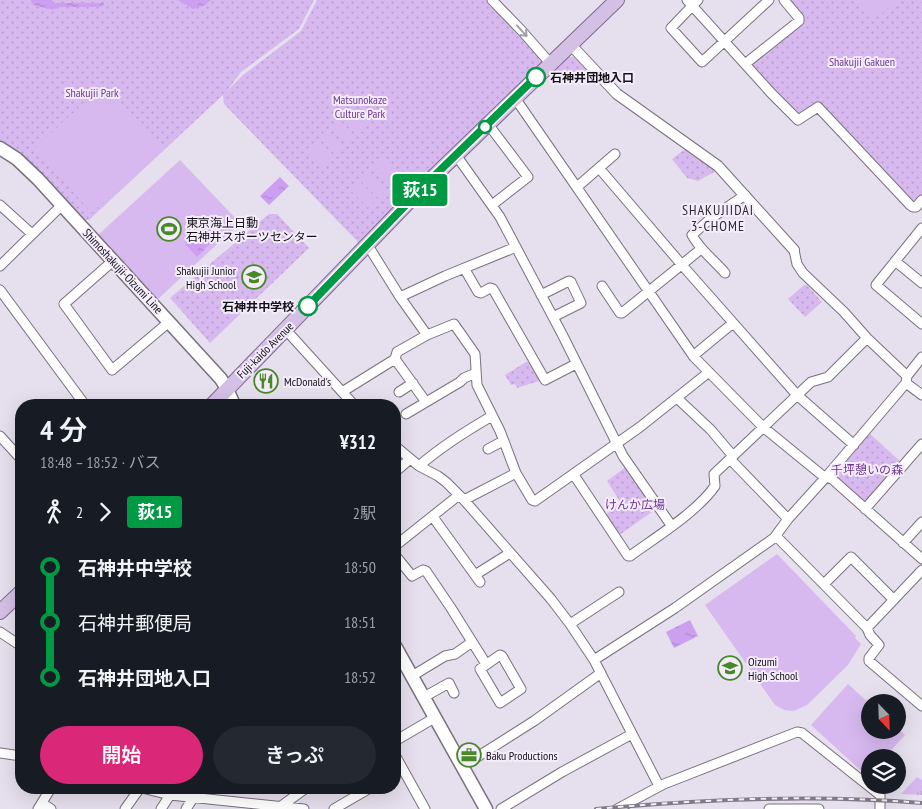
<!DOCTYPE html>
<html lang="ja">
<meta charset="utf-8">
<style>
:root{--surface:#171b24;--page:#242831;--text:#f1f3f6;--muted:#9ea1a6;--accent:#db2777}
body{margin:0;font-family:"PT Sans Narrow","Noto Sans JP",sans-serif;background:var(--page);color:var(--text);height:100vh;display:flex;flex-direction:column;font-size:19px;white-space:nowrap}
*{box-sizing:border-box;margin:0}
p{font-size:16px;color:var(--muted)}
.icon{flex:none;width:28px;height:28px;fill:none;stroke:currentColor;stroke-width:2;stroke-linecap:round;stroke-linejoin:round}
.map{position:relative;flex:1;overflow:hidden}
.side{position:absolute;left:15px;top:399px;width:386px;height:395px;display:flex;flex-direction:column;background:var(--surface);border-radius:20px;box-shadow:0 5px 20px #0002}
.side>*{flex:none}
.badge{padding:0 10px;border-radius:4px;font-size:18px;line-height:32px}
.needle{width:32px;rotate:157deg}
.buttons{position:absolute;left:861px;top:694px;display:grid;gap:10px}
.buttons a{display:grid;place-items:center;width:45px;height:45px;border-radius:50%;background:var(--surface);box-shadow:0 5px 20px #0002;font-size:25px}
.map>.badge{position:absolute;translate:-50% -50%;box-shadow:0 0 0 2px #fff}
.legs{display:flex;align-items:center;gap:8px;height:55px;padding:0 25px;font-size:16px}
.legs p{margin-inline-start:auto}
.overview{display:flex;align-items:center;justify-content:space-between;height:85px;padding:0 25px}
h1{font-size:28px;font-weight:600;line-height:38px}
.action{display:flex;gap:10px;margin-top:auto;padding:10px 25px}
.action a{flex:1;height:58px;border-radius:30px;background:var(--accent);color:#fff;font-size:20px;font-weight:600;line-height:58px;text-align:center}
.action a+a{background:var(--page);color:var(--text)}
ul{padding:0 25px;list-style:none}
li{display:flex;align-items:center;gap:18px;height:55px;font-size:19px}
li i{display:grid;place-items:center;width:8px;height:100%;margin:0 6px;background:currentColor}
li i::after{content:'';width:12px;height:12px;margin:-6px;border:4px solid;border-radius:50%;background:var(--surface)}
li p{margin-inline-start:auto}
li:first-child i{background:linear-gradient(#0000 50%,currentColor 0)}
li:last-child i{background:linear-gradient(currentColor 50%,#0000 0)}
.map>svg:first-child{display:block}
</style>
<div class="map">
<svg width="922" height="809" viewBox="0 0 922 809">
<defs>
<pattern id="grass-tufts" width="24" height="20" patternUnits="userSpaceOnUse" patternTransform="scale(1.25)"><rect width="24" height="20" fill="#d7b9ef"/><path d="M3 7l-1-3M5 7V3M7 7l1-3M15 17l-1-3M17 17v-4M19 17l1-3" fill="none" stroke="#b89ecc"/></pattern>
<pattern id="park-dots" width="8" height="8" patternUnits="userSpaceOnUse" patternTransform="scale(1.25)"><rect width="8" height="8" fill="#d7b9ef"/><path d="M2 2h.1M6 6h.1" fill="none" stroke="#b89ecc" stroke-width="1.8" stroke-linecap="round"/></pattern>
<pattern id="water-ripples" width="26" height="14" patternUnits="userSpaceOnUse" patternTransform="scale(1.25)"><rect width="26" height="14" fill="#cd9ff1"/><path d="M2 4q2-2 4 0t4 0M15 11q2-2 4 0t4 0" fill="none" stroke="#af88ce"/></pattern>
</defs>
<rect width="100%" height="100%" fill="#e6dfed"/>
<path fill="url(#grass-tufts)" d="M917 777 922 780V795L901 794Z"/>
<path fill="url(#park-dots)" d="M0 0H314L299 29 241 72 227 91 243 75 301 31 317 0H488L544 61 359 243 224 104 223 95 89 220H85C58 191 34 162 0 141Z
M790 0H922V195L917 201 912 202 864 153 818 101 799 116 750 64 805 18Z
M567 57H574L595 79 590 84 587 79C578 78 569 81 560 77L559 79 553 75 546 78Z
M685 149 716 171 698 181 687 178 672 159Z
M269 214H277L309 248 210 343 170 298Z
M804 285H807L822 302 805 317 788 299Z
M530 361 540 377 539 381 517 388 515 384 511 385 505 375 526 362Z
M868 432 902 463 867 504 831 475Z
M627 466 656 509 618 536 604 516 621 503 607 481Z"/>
<path fill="#d7b9ef" d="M859 0H897L880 15 874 16Z
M98 95 114 96 162 148 92 213 34 149 86 101Z
M349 108 367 126 359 134 341 116Z
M338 119 356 137 348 145 330 127Z
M327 130 345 148 337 156 319 138Z
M316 141 334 159 325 167 307 149Z
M383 157 401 175 392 184 375 166Z
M180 160 240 223 158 299 98 235Z
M369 171 387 189 378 198 360 180Z
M358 182 376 200 368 208 350 190Z
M777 554 856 636 855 638 861 644 848 665 807 705 794 711 784 710 775 705 705 605Z
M848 684 870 704V730H898V728L905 735 885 757 870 758V774L868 777 811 725Z"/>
<path fill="url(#water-ripples)" d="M31 0H52V3H103L104 5 101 7H60C52 12 42 7 33 5Z
M178 0H211L205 5 193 9Z
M280 177 289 186 269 205 260 196Z
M204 226 216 238 197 257 185 244Z
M690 620 698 636 674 648 666 632Z"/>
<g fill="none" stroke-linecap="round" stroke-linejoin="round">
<g stroke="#78717d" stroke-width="11">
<path id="minor" d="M492 0 522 31 550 63
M687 0 772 94 798 120 818 107 910 205 913 207H916L922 200
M698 0 671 28 702 62 769 0
M745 64 799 21V18L784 0
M515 98 694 357 763 427 823 476 832 479 922 559
M488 124 528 177 492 205
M456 155 500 217 562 334 623 456 671 525
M599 168 682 265 797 395 854 445
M577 187 615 154
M0 205 32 234
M922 228 876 285 922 324
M367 244 400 297 427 335
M794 250 797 264 803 273 844 312 867 338 907 376
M114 260 64 304 112 370 169 322
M895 261 922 283
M0 266 62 205
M464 268 478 292 481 293 490 288 493 289 545 380 576 364
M725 273C714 260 700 250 692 235L710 219 745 195
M602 286 620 313H622L701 249
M0 290 85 405
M541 295 569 281 571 282 581 303 553 317
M400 297 445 276 516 247
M286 330 354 405
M693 356 733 323
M395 359 426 402
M906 383 922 395
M342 392 395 359 397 352 427 335 454 324 475 354 477 385 500 431 516 473 532 500 535 501 640 427 709 372
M399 392 413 383
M677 398 711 430 733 456
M406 414 460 382 464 378 476 373
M0 436 21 459
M395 446 419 466 438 476 446 482 464 500 551 599 570 624 594 660 659 786
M488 449 503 441
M730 459 788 519
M419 466C442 446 466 431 492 416
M395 472 410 459
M574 475 628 556H630C656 537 697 512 715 486L714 474 811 382 828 377 867 338
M464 500 516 473
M865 509 922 444
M433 517 480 582
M776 536 867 628 870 635 879 645 869 658V661L922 706
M903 543 922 522
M395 546 459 495
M395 555 412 576 423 570 426 571 451 608 486 664
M475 575 510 553
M824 584 851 557 893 599
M570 624 619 592
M867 628 922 570
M0 632 21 646
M500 655 502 656 521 689 500 703 480 669Z
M594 660 675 608 774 538 788 519 826 477 906 383 907 376 922 357
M412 676 445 656 455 654 472 642
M424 697 449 683 454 693
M395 741 436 717
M0 753 21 756
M395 755 425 809
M463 766 534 721 601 673
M142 788 170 795 304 809
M42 803 51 809
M280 807 306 788
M38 809 51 788
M125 809 140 788
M161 809 170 795
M186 809 200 788
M334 809 370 788
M501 809 562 772 632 734
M617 809 664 784 797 732 802 733 880 795V809
M769 809H819"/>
</g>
<g stroke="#78717d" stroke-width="12">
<path id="tertiary" d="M570 44 617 94 718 166 794 250"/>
</g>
<g stroke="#78717d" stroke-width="15">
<path id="secondary" d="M0 148 17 159 38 179 221 379 227 389 234 405
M395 646 486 809"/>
</g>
<g stroke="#7f6792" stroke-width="16">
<path id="primary" d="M212 405 428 182 617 0
M0 612 21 592"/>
</g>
<use href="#minor" stroke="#fff" stroke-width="9"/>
<use href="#tertiary" stroke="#fff" stroke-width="10"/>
<use href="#secondary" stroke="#fff" stroke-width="12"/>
<use href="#primary" stroke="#d4bfe5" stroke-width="14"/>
<g stroke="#7f7a84" stroke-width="4">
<path id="rail" d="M596 809C704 799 813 794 922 803"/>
</g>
<use href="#rail" stroke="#f4ecfa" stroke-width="2" stroke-dasharray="5.5" stroke-linecap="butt"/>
</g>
<defs><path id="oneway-shaft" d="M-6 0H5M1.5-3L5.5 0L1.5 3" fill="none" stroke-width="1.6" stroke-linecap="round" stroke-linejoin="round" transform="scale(1.25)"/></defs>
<use stroke="#a1a0a2" href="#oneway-shaft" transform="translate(522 31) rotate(48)"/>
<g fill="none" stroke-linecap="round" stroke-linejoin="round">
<g stroke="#fff" stroke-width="11">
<path id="line-1" d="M308 306 428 182 536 77"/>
</g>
<use href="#line-1" stroke="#094" stroke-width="8"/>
</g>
<defs>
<g id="stadium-ring" transform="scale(1.25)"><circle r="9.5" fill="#f4ecfa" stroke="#488829" stroke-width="1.5"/><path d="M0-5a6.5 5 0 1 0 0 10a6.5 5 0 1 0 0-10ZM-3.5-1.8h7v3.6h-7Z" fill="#488829"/></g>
<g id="school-ring" transform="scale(1.25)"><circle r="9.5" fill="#f4ecfa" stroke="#488829" stroke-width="1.5"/><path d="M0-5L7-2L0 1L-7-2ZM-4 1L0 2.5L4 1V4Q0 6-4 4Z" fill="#488829"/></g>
<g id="restaurant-ring" transform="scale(1.25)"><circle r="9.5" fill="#f4ecfa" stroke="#488829" stroke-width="1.5"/><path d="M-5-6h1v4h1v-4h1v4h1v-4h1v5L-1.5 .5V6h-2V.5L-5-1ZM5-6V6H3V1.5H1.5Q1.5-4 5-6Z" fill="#488829"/></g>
<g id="office-ring" transform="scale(1.25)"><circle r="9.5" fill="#f4ecfa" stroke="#488829" stroke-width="1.5"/><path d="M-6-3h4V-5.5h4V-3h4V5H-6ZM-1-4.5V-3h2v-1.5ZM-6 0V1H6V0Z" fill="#488829"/></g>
</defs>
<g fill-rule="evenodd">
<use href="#stadium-ring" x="169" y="229"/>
<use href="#school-ring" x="254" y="277"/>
<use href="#restaurant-ring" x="266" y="381"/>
<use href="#school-ring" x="730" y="668"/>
<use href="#office-ring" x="469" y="755"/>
</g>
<g fill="#fff" stroke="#094" stroke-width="2.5">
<circle cx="536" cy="77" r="9"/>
<circle cx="485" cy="127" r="6"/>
<circle cx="308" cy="306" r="9"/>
</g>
<g text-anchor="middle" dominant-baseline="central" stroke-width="4" stroke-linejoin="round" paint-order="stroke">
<g font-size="12" fill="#6f3694" stroke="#f4ecfa">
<text x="862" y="61">Shakujii Gakuen</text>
<text x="92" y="92">Shakujii Park</text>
<text x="360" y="99">Matsunokaze<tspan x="360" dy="14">Culture Park</tspan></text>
<text x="867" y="469">千坪憩いの森</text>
<text x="635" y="504">けんか広場</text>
</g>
<g font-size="12" font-weight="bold" fill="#141116" stroke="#f4ecfa" text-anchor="start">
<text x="550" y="77">石神井団地入口</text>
<text x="294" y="306" text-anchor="end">石神井中学校</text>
</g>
<g font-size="12" fill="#141116" stroke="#f4ecfa" text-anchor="start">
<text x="186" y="222">東京海上日動<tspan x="186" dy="14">石神井スポーツセンター</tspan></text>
<text x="236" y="270" text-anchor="end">Shakujii Junior<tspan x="236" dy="14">High School</tspan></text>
<text x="284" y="381">McDonald's</text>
<text x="748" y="661">Oizumi<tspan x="748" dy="14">High School</tspan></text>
<text x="486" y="755">Baku Productions</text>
</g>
<g font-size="12" fill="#141116" stroke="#f4ecfa">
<text transform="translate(123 271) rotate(47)">Shimoshakujii-Oizumi Line</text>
<text transform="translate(265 350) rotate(-45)">Fuji-kaido Avenue</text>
</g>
<g font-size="14" letter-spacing="1" fill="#2d2731" stroke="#f4ecfa">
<text x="718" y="210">SHAKUJIIDAI<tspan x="718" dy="16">3-CHOME</tspan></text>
</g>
</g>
</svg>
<div class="buttons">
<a><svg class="needle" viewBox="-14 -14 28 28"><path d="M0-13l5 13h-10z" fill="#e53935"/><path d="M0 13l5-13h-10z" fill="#9ea1a6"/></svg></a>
<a><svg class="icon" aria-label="layers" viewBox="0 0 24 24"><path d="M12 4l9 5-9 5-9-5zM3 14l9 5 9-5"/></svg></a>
</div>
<b class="badge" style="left:420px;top:190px;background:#094;color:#fff">荻15</b>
<section class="side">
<div class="overview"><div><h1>4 分</h1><p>18:48 – 18:52 · バス</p></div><b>¥312</b></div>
<div class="legs"><svg class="icon" aria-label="walk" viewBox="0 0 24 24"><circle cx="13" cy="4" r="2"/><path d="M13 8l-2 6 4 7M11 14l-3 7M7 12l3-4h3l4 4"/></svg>2<svg class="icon" aria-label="forward" viewBox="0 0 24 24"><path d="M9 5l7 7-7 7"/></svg><b class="badge" style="background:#094;color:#fff">荻15</b><p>2駅</p></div>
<ul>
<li><i style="color:#094"></i><b>石神井中学校</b><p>18:50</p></li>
<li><i style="color:#094"></i><span>石神井郵便局</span><p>18:51</p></li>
<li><i style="color:#094"></i><b>石神井団地入口</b><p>18:52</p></li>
</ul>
<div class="action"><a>開始</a><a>きっぷ</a></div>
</section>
</div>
